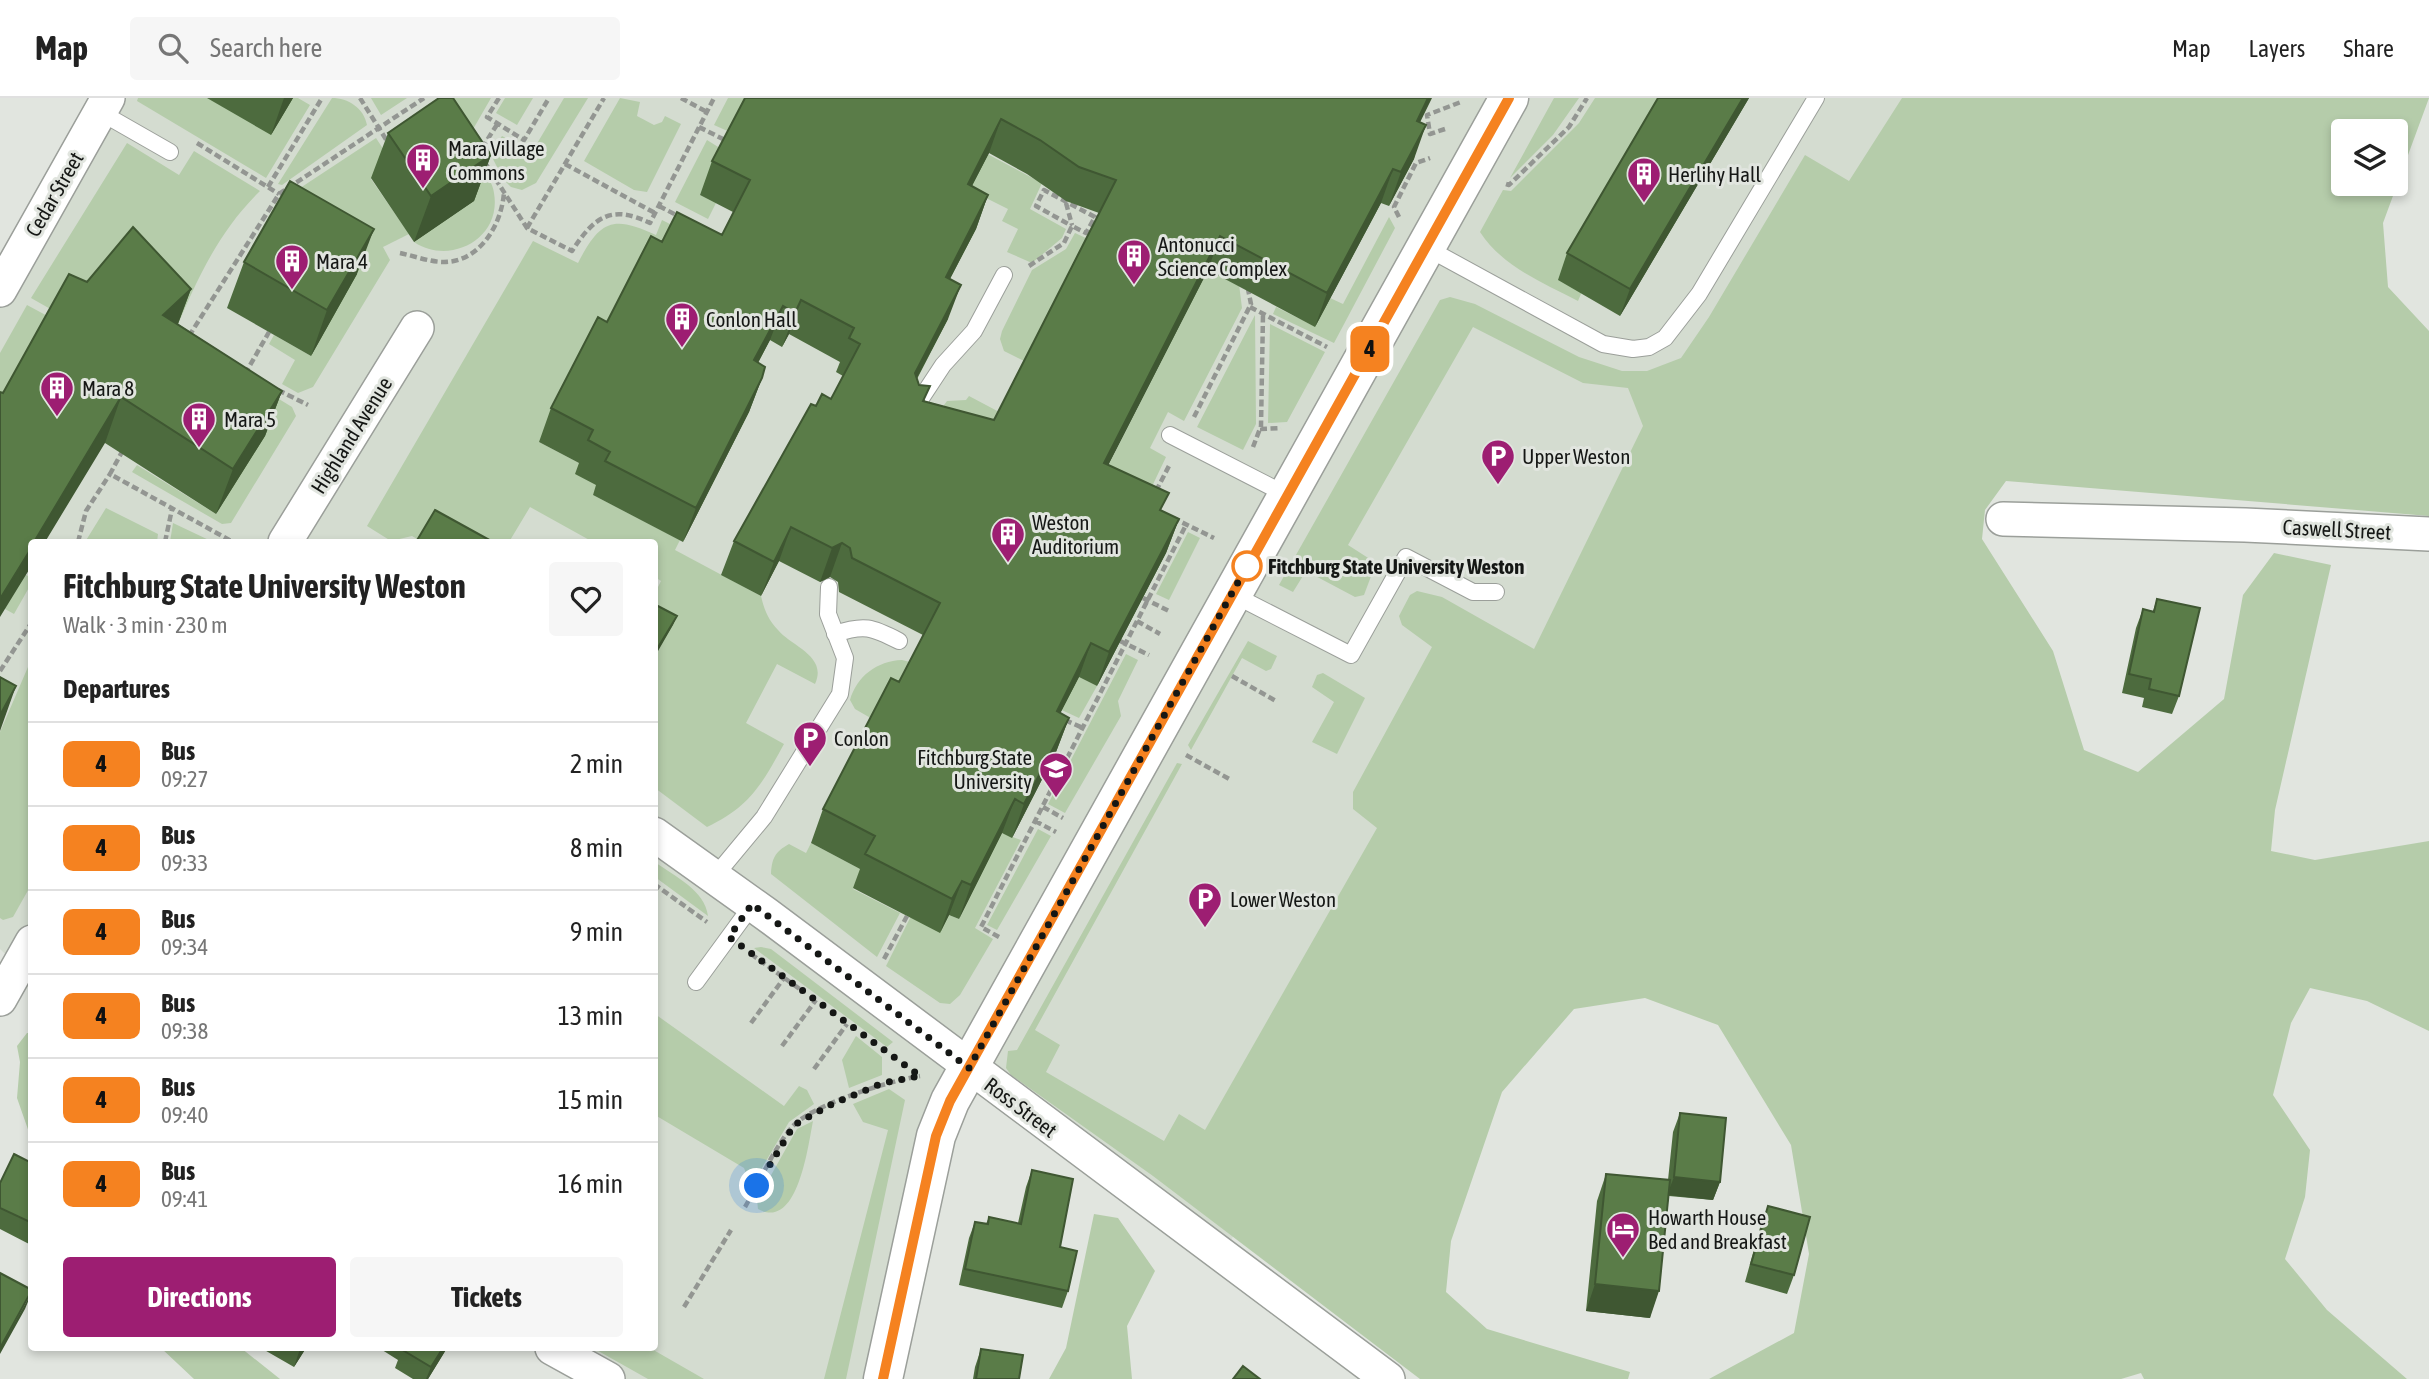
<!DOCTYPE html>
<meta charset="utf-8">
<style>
:root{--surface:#fff;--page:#f6f6f6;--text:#222;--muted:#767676;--line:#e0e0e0;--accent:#9d1e72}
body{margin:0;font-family:"Asap Condensed",sans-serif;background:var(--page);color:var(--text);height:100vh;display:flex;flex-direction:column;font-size:26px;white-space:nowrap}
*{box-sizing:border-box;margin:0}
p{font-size:23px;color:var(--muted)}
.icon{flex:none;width:38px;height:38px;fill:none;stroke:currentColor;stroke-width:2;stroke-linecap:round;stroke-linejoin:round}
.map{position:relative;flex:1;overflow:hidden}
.drawer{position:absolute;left:28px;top:441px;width:630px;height:812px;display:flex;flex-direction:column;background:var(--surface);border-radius:7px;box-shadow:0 4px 10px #0003}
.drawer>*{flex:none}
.badge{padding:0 14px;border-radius:10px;font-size:24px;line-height:46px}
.buttons{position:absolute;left:2331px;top:21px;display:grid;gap:14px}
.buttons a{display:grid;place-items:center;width:77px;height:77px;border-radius:7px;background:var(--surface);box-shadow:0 4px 10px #0003;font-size:35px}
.you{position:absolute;width:35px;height:35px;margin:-18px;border:5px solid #fff;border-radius:50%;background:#1a73e8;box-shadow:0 0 0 10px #1a73e833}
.map>.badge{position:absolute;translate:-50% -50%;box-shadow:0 0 0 4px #fff}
h2{padding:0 35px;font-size:26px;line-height:63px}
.round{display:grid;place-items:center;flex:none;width:74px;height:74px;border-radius:7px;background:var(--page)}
.headline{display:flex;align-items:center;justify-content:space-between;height:119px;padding:0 35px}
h1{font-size:33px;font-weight:700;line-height:52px}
.button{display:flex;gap:14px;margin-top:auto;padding:14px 35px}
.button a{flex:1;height:80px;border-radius:7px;background:var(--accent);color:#fff;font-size:28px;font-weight:700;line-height:80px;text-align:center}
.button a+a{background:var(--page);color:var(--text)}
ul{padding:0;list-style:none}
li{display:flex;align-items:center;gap:21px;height:84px;padding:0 35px;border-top:2px solid var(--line)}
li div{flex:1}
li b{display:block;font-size:26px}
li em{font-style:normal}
li .badge{min-width:77px;font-weight:700;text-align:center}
header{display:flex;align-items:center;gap:42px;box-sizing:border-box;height:98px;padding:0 35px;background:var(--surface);border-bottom:2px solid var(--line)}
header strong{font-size:33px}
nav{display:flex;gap:38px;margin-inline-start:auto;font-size:24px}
.search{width:490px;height:63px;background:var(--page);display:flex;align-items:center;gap:18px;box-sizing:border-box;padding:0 24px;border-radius:7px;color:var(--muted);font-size:26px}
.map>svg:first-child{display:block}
</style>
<header>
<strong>Map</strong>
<div class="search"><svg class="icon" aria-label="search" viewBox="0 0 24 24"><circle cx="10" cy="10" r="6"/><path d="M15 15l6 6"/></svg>Search here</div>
<nav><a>Map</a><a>Layers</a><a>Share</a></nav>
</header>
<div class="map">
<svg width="2429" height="1281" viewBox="0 0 2429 1281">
<rect width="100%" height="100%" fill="#e1e5df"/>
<path fill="#d4dcd0" d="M108 0H2066L1643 329 1534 552 1223 1158 969 970 883 1281H608L552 1250H654V444H32L31 881 0 851V192Z"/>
<path fill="#b5ccaa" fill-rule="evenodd" d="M138 0H298L310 7 266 80 137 3Z
M332 0C348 0 364 10 367 27L282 87 278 86Z
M371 0H407L381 17Z
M450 0H491L472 33Z
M505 0H533L517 27 496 15Z
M564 0H588L536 85 522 92 511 89 503 81 490 55 502 38 532 54Z
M620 0 640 4 637 18 654 27 662 24 665 18 681 26 647 94 634 92 584 63Z
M728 0H761L732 35 714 27Z
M882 0 1042 85 1030 111 1066 131 1062 140 1032 165 1007 154 1018 131 1002 123 1008 111 970 92Z
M1554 0H1579L1553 37 1510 80Z
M1595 0H1664L1578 203C1542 184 1503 169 1480 134L1503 92 1511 93 1579 25Z
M1902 0H2429L2383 125 2388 189 2429 233V418L2006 383 1985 412 1982 441 2053 553 2084 652 2138 674 2224 601 2243 497 2274 455 2331 467 2275 712 2271 753 2315 762 2429 743V933L2367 903 2310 890 2291 925 2273 997 2310 1052 2305 1099 2285 1161 2327 1212 2407 1281H2144L2141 1275 2121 1281H1709L1794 1235 1809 1156 1791 1047 1718 927 1645 900 1574 911 1502 994 1451 1143 1446 1194 1487 1231 1630 1274 1628 1281H1420L1153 1078 1011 977 1006 970 1008 953 1017 952 1177 665 1182 666 1035 932 1060 947 1046 974 1164 1043 1179 1016 1205 1032 1377 730 1353 711V694L1432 549 1402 527 1399 518 1410 497 1417 493 1442 499 1534 551 1643 328 1628 290 1583 285 1473 229 1348 447 1376 465 1364 497 1355 499 1306 473 1293 494 1279 487 1440 202 1450 199 1475 206 1579 259 1622 273H1647L1681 260 1709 219 1805 57 1849 83ZM2343 33H2396V86H2343Z
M376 40 393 66 371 81 409 136 383 149 390 162 313 289 298 295 282 286 295 262 269 246 274 237 311 258 291 96Z
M707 42 723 52 700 97 716 105 708 121 675 104Z
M127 45 179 77 194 53 260 93C218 134 196 183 174 236L75 225 31 200Z
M479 66C484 75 493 84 494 95 502 141 450 168 414 144L474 103Z
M1389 119 1395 130 1334 245 1273 216 1276 209 1314 228 1330 200 1343 206Z
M662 122 692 137 539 344 581 366 598 388 593 397 680 442 675 452 761 498C764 511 768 522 778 532 791 548 828 558 815 586L777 566 746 625 784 646C762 686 750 709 707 729L655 690V495L661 483 655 479 654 444H593L530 409 509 444H422L412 438 391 443 367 428 533 143 578 165C600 122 613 117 656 137Z
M1075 135 1090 142 1028 265 1004 253 1000 241 1002 233 1032 172 1066 151Z
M1216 156 1239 186 1242 210 1184 323 1168 314 1150 350 1166 359 1146 401 1106 372Z
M27 207 53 221 0 301V255Z
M1255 217 1256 326 1243 352 1197 329Z
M1270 226 1325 254 1287 324 1268 325Z
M274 298 292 309 296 318 231 425 222 426 132 374 137 367 216 416Z
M969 298 1003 316 1019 329 936 318 947 303 966 302Z
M106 410 158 436 157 444H85Z
M173 425 211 443 170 444Z
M1188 434 1200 440 1169 502 1156 496Z
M0 461 31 480V486L14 516 5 511Z
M1248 543 1277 558 1271 571 1266 573 1242 560 1191 652 1188 647Z
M1126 556 1138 562 1118 603 1121 618 1065 715 1048 706Z
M31 562V787L13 819 3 822 0 820V634Z
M902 562 914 565 874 622 855 611 850 602C857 578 877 563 902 562Z
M1323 575 1365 600 1337 656 1312 644 1334 604 1312 589 1317 577Z
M1079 579 1097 588 1079 620 1053 608 1070 595Z
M1038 731 1051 738 997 832 987 827Z
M1002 735 1021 742 975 830 993 841 960 897 950 906 940 905 886 868 910 820 949 817 959 821Z
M811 745 862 772 853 791 900 815 877 859 771 776C772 760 775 754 789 746L806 755Z
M655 764C674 778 705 792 708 818L655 779Z
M761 849 771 851 893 944 887 949 754 850Z
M655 916 784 1008 799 988 807 992 814 1006 789 1024 746 1097 749 1083 744 1070 655 1017Z
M27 935H32L31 1040 17 1000 20 964 17 948Z
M856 938 882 959V977L849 990 842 962Z
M889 991 905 1002 846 1281H824L888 1032 863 1024 853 1006Z
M813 1023C808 1048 798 1133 758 1111L757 1102 797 1031Z
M1094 1116 1118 1120 1155 1173 1127 1228 1132 1281H1049L1066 1250Z
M161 1250H241L280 1281H194Z
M593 1250H650L704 1281H648Z"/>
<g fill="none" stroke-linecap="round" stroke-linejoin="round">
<g stroke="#9b9f9a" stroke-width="18">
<path id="service" d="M100 14 170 54
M1427 150 1603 246 1633 251 1649 249 1665 240 1699 196 1816 0
M918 305 943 267 974 233 1004 177
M1170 337 1287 397
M1232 496 1351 557 1406 459 1473 494H1496
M835 536C864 526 872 529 899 543
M715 778 764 719 840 596 845 560 828 516 829 489
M696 884 753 806"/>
</g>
<g stroke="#9b9f9a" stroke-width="36">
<path id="minor" d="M0 192 108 0
M2003 421 2245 427 2429 436
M285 444 417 230
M654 736 766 816 1388 1281
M0 901 32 844
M552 1250 608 1281"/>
</g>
<g stroke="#9b9f9a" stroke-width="41">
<path id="tertiary" d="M883 1281 936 1038 950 1003 1509 0"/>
</g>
<path stroke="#939692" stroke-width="4.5" stroke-dasharray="7 3.5" stroke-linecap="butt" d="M360 0 387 43
M499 0 487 19 524 42 549 0
M681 0 707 14
M699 29 727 43
M1445 31 1430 36 1427 17 1461 4
M197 45 279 96
M482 50 498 25
M484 63 527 130 572 153C594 119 611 106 650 125L714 0
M565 66 655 115
M1506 86 1509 87 1569 29 1587 0
M268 89 322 0
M1066 105 1072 127
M659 108 680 119
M1399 119 1394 109 1416 65 1430 60
M527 130 604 0
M400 155C414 158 430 164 444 164 480 164 502 126 504 94
M1029 168 1064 145 1072 128 1086 135 1095 119 1044 92 1036 108 1072 128
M1250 209 1327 249
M189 238 279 96 424 0
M245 276 269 234
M278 292 308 307
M1194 319 1251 206 1248 191
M1260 331 1281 330
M1253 349 1261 328 1263 216
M123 352 110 376 233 444
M1156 393 1170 366
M1173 420 1214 440
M78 444 86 413 110 376
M165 444 172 411
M1143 500 1171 514
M1137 523 1160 536
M1120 543 1149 557
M0 573 32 524
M1232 578 1276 603
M1065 622 1083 630
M1186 657 1231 682
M1043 709 1063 720
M1035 723 1056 734
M654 786 707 824
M999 839 981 829 1186 427
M751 856 801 892
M884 861 907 818
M751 925 784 880
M782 948 816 902
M814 971 847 926
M745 1109C759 1085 775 1048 793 1028 814 1006 889 983 920 978
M684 1209 731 1132"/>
<use href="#service" stroke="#fff" stroke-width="16"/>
<use href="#minor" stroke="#fff" stroke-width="33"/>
<use href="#tertiary" stroke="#fff" stroke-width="38"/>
</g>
<path fill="#4d6b3e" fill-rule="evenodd" d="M207 0H293L271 37Z
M745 0 1420 24 1414 61 1389 108 1381 105 1315 229 1208 172 1108 367 1162 413 1179 421 1166 455 1097 588 1079 579 1060 615 1069 620 1056 654 1012 740 1002 735 959 821 949 817 940 835 853 790 860 771 811 745 823 711 899 584 923 537 839 494 838 484 830 479 820 484 779 463 761 498 721 477 734 443 816 308 831 301 843 278 836 274 840 264 789 236 782 249 770 242 758 265 762 280 749 314 683 444 593 397 596 387 575 376 579 365 539 344 551 310 607 224 662 144 722 137 733 114 700 97 712 63ZM989 55 1027 76 1066 103 1099 115 994 322 925 303 917 281 948 221 950 181 976 131 988 97 972 88Z
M1658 0H1749L1620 218 1558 182 1567 155Z
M388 35 491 57 474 103 414 144 371 80Z
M244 164 357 176 311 258 227 210Z
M87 184 191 191 178 226 282 293 265 338 216 416 105 345 3 295Z
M2157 501 2179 598 2172 616 2142 609 2144 600 2122 595 2136 530 2143 511 2153 513Z
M1680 1015 1720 1084 1713 1102 1669 1098 1650 1220 1586 1213 1597 1103 1606 1076 1668 1082 1673 1034Z
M32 1065 31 1147 0 1131V1085Z
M1032 1072 1060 1149 1068 1193 1062 1210 959 1187 969 1140 975 1124 986 1126 989 1119 1018 1125 1026 1089Z
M1768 1108 1794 1177 1787 1196 1745 1184 1761 1126Z
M261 1250H306L294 1269Z
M379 1250H447L428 1281H413L395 1270 398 1262Z
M981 1251 1019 1281H973L975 1269Z"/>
<path fill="#3f5732" d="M284 0H293L271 37Z
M1428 0H1432L1404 57 1417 23Z
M1743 0H1749L1620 218 1630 191Z
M1001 21 989 55 955 120 968 86Z
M1426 27 1414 61 1389 108 1401 74Z
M491 57 474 103 414 144 431 98Z
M1393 71 1381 105 1315 229 1327 195Z
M988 97 976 131 933 213 946 179Z
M374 131 357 176 311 258 327 212Z
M1220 138 1208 172 1092 399 1104 365Z
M961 187 948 221 902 308 915 275Z
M191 191 174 236 163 217Z
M801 202 789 236 782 249 795 215Z
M783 208 770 242 741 296 754 262Z
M762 280 749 314 683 444 696 410Z
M282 293 265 338 216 416 233 371Z
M121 299 105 345 45 444H34Z
M1179 421 1166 455 1097 588 1109 554Z
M791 429 779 463 761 498 774 464Z
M842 445 830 479 820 484 832 450Z
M32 449V467L0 519V501Z
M677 518 673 527 654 560V556Z
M1091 545 1079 579 1044 647 1057 613Z
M16 588 0 633V617Z
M1069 620 1056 654 1012 740 1024 706Z
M1015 701 1002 735 959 821 971 787Z
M962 783 949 817 940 835 952 801Z
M1674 1079 1720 1084 1713 1102 1667 1097Z
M1595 1186 1659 1193 1650 1220 1586 1213Z
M32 1194 25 1211 0 1256V1250Z
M301 1250H306L294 1269 300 1251Z
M443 1250H447L428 1281H426L431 1269Z"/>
<path fill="#5a7c48" stroke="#3f5732" stroke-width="2" fill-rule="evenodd" d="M439 0H453L491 57 431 98 388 35Z
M745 0H1428L1417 23 1426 27 1401 74 1393 71 1327 195 1220 138 1104 365 1169 395 1160 412 1179 421 1109 554 1091 545 1057 613 1069 620 1024 706 1015 701 971 787 962 783 952 801 865 756 875 738 823 711 891 580 899 584 940 505 852 460 850 450 842 445 832 450 791 429 774 464 734 443 811 306 816 308 822 296 831 301 860 246 849 240 854 230 801 202 795 215 783 208 754 262 765 269 762 280 696 410 605 363 610 354 588 342 593 332 551 310 598 219 607 224 651 138 662 144 677 114 722 137 750 82 712 63ZM1001 21 1040 42 1079 69 1116 82 994 322 923 303 930 288 919 287 915 275 961 187 946 179 988 97 968 86Z
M1658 0H1743L1630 191 1567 155Z
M290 83 374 131 327 212 244 164Z
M133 129 191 191 163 217 282 293 233 371 121 299 34 444H32V449L0 501V294L3 295 69 176 87 184Z
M435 412 493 444H416Z
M2157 501 2200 510 2179 598 2149 591 2151 581 2129 576 2143 511 2154 514Z
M654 506 677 518 654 556Z
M0 579 16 588 0 617Z
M1680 1015 1726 1020 1720 1084 1674 1079Z
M14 1056 32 1065V1125L0 1110V1085Z
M1032 1072 1073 1081 1060 1149 1077 1153 1068 1193 965 1171 975 1124 988 1126 989 1119 1021 1126Z
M1606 1076 1670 1082 1659 1193 1595 1186Z
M1768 1108 1810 1119 1794 1177 1751 1166Z
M0 1175 32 1192 0 1250Z
M402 1250H443L431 1269 401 1251Z
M981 1251 1023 1257 1019 1281H976Z
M1243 1268 1260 1281H1233Z"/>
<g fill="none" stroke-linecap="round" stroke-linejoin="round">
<g stroke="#fff" stroke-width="16">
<path id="line" d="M883 1281 936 1038 950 1003 1509 0"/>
</g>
<use href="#line" stroke="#f58220" stroke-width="10"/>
<path stroke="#151715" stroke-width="7" stroke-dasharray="0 12.6" d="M757 1088 794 1027 832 1006 883 985 920 978 729 839 752 806 969 970 1247 468"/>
</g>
<defs>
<g id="building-pin" transform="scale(1.75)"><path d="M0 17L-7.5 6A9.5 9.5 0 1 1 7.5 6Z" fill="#9d1e72" stroke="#e1e5df"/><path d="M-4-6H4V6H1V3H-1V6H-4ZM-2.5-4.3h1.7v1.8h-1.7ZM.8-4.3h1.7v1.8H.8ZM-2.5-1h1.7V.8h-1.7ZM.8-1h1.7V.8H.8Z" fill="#fff"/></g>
<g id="parking-pin" transform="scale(1.75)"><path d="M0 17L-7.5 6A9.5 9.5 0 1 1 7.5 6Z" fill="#9d1e72" stroke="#e1e5df"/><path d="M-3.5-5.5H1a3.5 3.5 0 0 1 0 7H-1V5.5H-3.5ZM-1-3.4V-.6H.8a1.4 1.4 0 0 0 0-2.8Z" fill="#fff"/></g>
<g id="university-pin" transform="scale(1.75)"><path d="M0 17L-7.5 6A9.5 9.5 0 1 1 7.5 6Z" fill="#9d1e72" stroke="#e1e5df"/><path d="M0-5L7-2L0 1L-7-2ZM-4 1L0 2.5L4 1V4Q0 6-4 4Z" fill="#fff"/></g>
<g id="hotel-pin" transform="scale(1.75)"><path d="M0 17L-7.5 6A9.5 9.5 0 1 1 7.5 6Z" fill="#9d1e72" stroke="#e1e5df"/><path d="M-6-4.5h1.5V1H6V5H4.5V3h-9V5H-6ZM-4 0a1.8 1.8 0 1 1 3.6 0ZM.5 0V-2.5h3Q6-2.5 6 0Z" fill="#fff"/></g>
</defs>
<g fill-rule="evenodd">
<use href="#building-pin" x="423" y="62"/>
<use href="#building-pin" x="1644" y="76"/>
<use href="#building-pin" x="1134" y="158"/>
<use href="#building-pin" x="292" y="163"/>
<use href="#building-pin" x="682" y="221"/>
<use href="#building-pin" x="57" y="290"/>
<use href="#building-pin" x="199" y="321"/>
<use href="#parking-pin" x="1498" y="358"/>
<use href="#building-pin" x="1008" y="436"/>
<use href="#parking-pin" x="810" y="640"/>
<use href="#university-pin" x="1056" y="671"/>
<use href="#parking-pin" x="1205" y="801"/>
<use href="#hotel-pin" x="1623" y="1131"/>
</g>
<circle fill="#fff" stroke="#f58220" stroke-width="3.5" cx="1247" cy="468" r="14"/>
<g text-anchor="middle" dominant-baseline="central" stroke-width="6" stroke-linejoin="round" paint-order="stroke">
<g font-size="21" fill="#151715" stroke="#e1e5df" text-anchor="start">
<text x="448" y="50">Mara Village<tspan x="448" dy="24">Commons</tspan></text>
<text x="1668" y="76">Herlihy Hall</text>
<text x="1158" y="146">Antonucci<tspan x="1158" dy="24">Science Complex</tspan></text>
<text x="316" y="163">Mara 4</text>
<text x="706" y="221">Conlon Hall</text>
<text x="82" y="290">Mara 8</text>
<text x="224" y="321">Mara 5</text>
<text x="1522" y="358">Upper Weston</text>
<text x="1032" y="424">Weston<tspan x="1032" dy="24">Auditorium</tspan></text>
<text x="834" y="640">Conlon</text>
<text x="1032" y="659" text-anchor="end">Fitchburg State<tspan x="1032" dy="24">University</tspan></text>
<text x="1230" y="801">Lower Weston</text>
<text x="1648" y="1119">Howarth House<tspan x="1648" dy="24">Bed and Breakfast</tspan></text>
</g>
<g font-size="21" fill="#151715" stroke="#e1e5df">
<text transform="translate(54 96) rotate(-60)">Cedar Street</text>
<text transform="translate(351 337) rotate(-58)">Highland Avenue</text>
<text transform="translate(2337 431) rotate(3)">Caswell Street</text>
<text transform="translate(1021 1009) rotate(37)">Ross Street</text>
</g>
<g font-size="21" font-weight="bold" fill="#151715" stroke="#e1e5df" text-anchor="start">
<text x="1268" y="468">Fitchburg State University Weston</text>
</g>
</g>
</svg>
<div class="buttons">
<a><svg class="icon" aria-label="layers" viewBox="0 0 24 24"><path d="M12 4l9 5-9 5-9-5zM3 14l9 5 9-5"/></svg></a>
</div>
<div class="you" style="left:757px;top:1088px"></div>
<b class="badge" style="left:1370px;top:251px;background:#f58220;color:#111">4</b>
<section class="drawer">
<div class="headline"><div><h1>Fitchburg State University Weston</h1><p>Walk · 3 min · 230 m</p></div><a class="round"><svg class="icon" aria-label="heart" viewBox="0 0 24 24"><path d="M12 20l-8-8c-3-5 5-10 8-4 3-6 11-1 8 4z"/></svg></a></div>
<h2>Departures</h2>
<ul>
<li><span class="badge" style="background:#f58220;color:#111">4</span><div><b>Bus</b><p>09:27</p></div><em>2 min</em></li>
<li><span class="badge" style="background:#f58220;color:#111">4</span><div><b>Bus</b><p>09:33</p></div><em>8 min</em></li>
<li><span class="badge" style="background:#f58220;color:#111">4</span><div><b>Bus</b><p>09:34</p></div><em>9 min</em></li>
<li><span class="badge" style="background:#f58220;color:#111">4</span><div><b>Bus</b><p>09:38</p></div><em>13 min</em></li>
<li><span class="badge" style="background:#f58220;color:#111">4</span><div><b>Bus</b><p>09:40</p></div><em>15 min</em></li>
<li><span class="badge" style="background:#f58220;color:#111">4</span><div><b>Bus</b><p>09:41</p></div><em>16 min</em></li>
</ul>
<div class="button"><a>Directions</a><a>Tickets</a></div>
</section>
</div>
